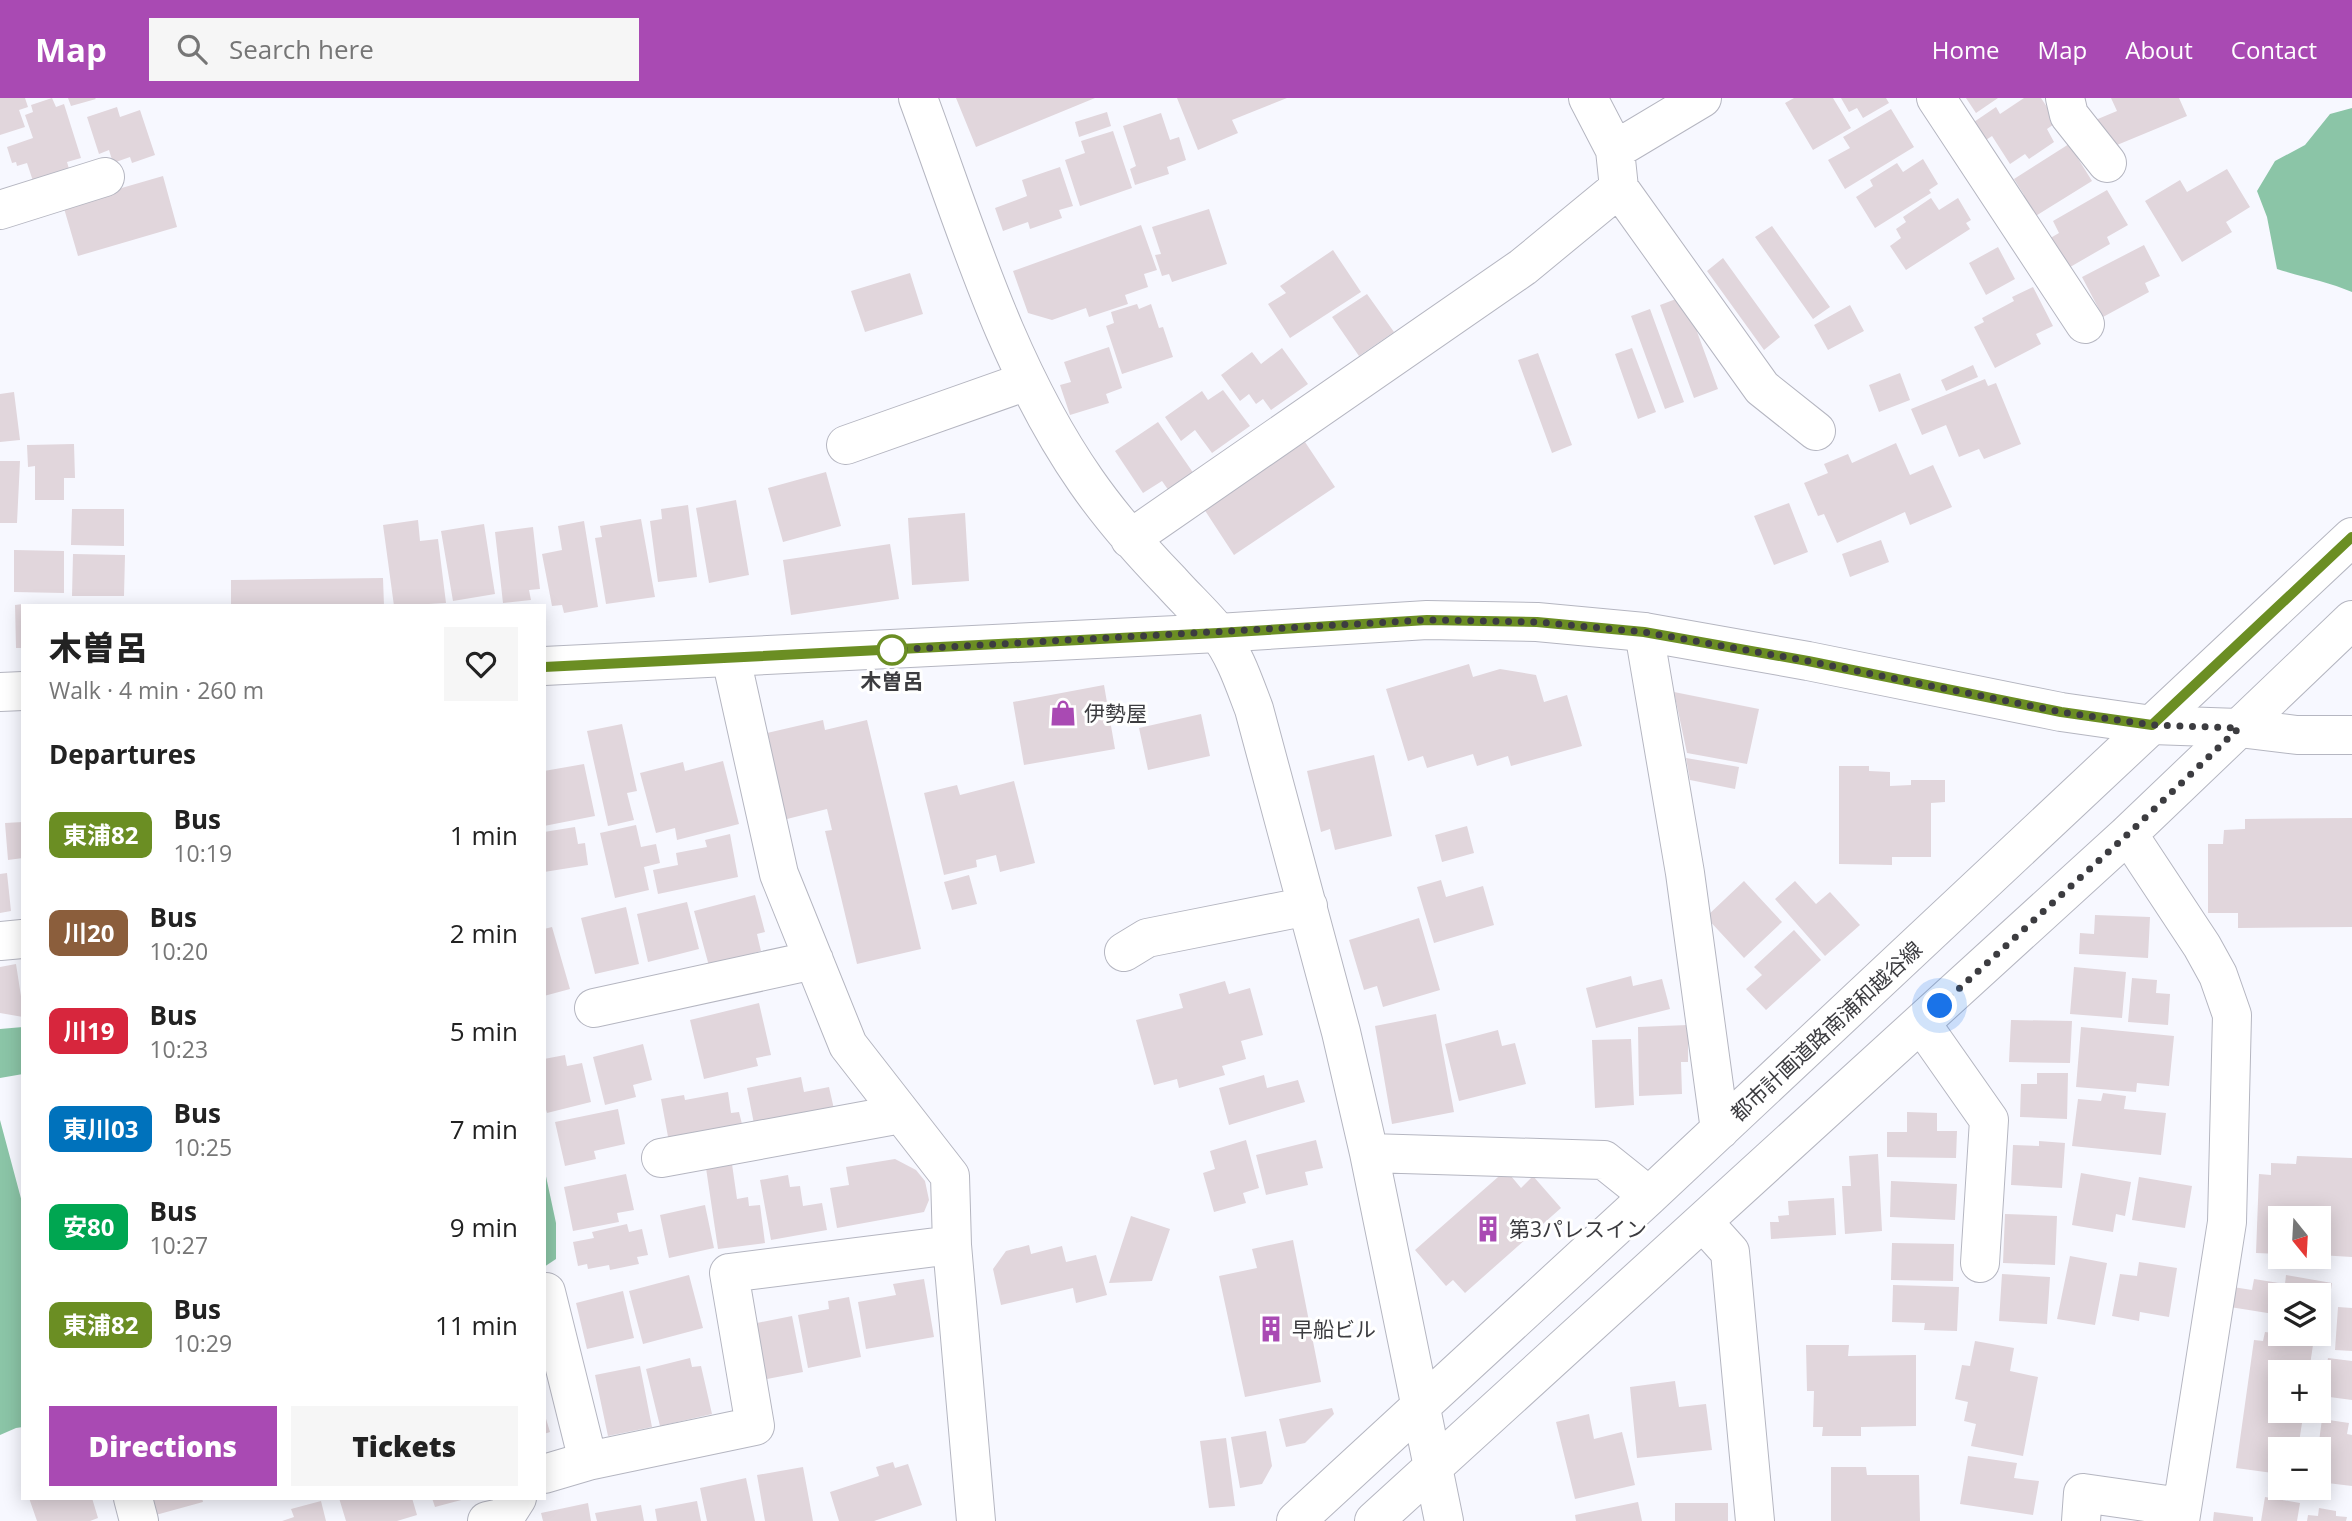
<!DOCTYPE html>
<meta charset="utf-8">
<style>
:root{--surface:#fff;--page:#f6f6f6;--text:#222;--muted:#767676;--accent:#a94ab3}
body{margin:0;font-family:"Open Sans","Noto Sans JP",sans-serif;background:var(--page);color:var(--text);height:100vh;display:flex;flex-direction:column;font-size:26px;white-space:nowrap}
*{box-sizing:border-box;margin:0}
p{font-size:23px;color:var(--muted)}
.icon{flex:none;width:38px;height:38px;fill:none;stroke:currentColor;stroke-width:2;stroke-linecap:round;stroke-linejoin:round}
.map{position:relative;flex:1;overflow:hidden}
.sheet{position:absolute;left:21px;top:506px;width:525px;height:896px;display:flex;flex-direction:column;background:var(--surface);border-radius:0px;box-shadow:0 4px 18px #0003}
.sheet>*{flex:none}
.badge{padding:0 14px;border-radius:10px;font-size:24px;line-height:46px}
.needle{width:46px;rotate:162deg}
.controls{position:absolute;left:2268px;top:1108px;display:grid;gap:14px}
.controls a{display:grid;place-items:center;width:63px;height:63px;border-radius:0px;background:var(--surface);box-shadow:0 4px 18px #0003;font-size:35px}
.you{position:absolute;width:35px;height:35px;margin:-18px;border:5px solid #fff;border-radius:50%;background:#1a73e8;box-shadow:0 0 0 10px #1a73e833}
.map>.badge{position:absolute;translate:-50% -50%;box-shadow:0 0 0 4px #fff}
h2{padding:0 28px;font-size:26px;line-height:63px}
.round{display:grid;place-items:center;flex:none;width:74px;height:74px;border-radius:0px;background:var(--page)}
.head{display:flex;align-items:center;justify-content:space-between;height:119px;padding:0 28px}
h1{font-size:33px;font-weight:800;line-height:52px}
.cta{display:flex;gap:14px;margin-top:auto;padding:14px 28px}
.cta a{flex:1;height:80px;border-radius:0px;background:var(--accent);color:#fff;font-size:28px;font-weight:800;line-height:80px;text-align:center}
.cta a+a{background:var(--page);color:var(--text)}
ul{padding:0;list-style:none}
li{display:flex;align-items:center;gap:21px;height:98px;padding:0 28px}
li div{flex:1}
li b{display:block;font-size:26px}
li em{font-style:normal}
li .badge{min-width:77px;font-weight:700;text-align:center}
header{display:flex;align-items:center;gap:42px;box-sizing:border-box;height:98px;padding:0 35px;background:var(--accent);color:#fff}
header strong{font-size:33px}
nav{display:flex;gap:38px;margin-inline-start:auto;font-size:24px}
.search{width:490px;height:63px;background:var(--page);display:flex;align-items:center;gap:18px;box-sizing:border-box;padding:0 24px;border-radius:0px;color:var(--muted);font-size:26px}
.map>svg:first-child{display:block}
</style>
<header>
<strong>Map</strong>
<div class="search"><svg class="icon" aria-label="search" viewBox="0 0 24 24"><circle cx="10" cy="10" r="6"/><path d="M15 15l6 6"/></svg>Search here</div>
<nav><a>Home</a><a>Map</a><a>About</a><a>Contact</a></nav>
</header>
<div class="map">
<svg width="2352" height="1423" viewBox="0 0 2352 1423">
<rect width="100%" height="100%" fill="#f7f8ff"/>
<path fill="#8bc5a7" d="M2352 10V194C2329 184 2302 179 2277 171L2267 119 2257 93 2275 63 2305 47 2330 16Z
M23 929V976L0 980V931Z
M0 1022 23 1108V1329L16 1330 0 1337Z
M544 1069 556 1125V1161L544 1169Z"/>
<path fill="#e1d6dc" d="M0 0H25L28 9 19 12 25 29 0 37Z
M52 0 56 9 64 6 81 60 67 64 69 71 33 83 27 65 17 68 16 64 12 65 7 49 33 40 25 17 33 14 31 7Z
M68 0H95L96 1 71 8Z
M956 0H1095L976 49Z
M1177 0H1287L1232 22 1238 35 1198 52Z
M1794 0H1833L1851 30 1813 52 1785 5Z
M1841 0H1886L1889 5 1863 20 1857 10 1849 14Z
M1966 0H1998L1976 15Z
M2024 0H2041L2057 24 2047 31 2054 44 2029 61 2025 56 2010 66 1992 38 1980 46 1968 28 1996 9 2000 16Z
M2111 0H2179L2187 18 2105 52 2093 23 2117 13Z
M117 9 120 19 140 12 155 57 132 65 130 59 113 65 109 52 99 56 87 19Z
M1891 11 1914 49 1845 91 1828 62 1850 50 1843 39Z
M1107 14 1111 28 1079 39 1075 24Z
M1161 15 1170 42 1179 39 1186 62 1167 69 1169 76 1135 87 1130 71 1136 68 1123 28Z
M1113 33 1132 90 1080 108 1065 62 1085 55 1081 43Z
M2069 46 2092 83 2029 122 2016 102 2024 97 2014 81Z
M1923 61 1938 86 1929 92 1931 95 1875 130 1856 99 1873 88 1870 82 1897 65 1903 74Z
M1060 69 1073 108 1059 112 1062 120 1030 131 1028 124 1003 133 995 110 1027 98 1022 82Z
M2227 71 2250 109 2226 124 2232 134 2182 164 2145 103 2180 82 2187 94Z
M163 78 177 129 78 158 63 107Z
M2107 92 2128 127 2107 139 2110 146 2065 172 2047 142 2059 135 2053 123Z
M1931 100 1939 112 1958 100 1971 122 1966 125 1970 131 1906 172 1890 148 1901 140 1896 131 1906 124 1903 119Z
M1209 111 1227 166 1172 184 1169 176 1162 178 1155 157 1161 156 1152 129Z
M1141 127 1157 172 1144 176 1148 189 1125 197 1128 206 1089 219 1086 210 1052 222 1028 215 1013 173Z
M1772 128 1830 209 1813 221 1755 139Z
M2144 147 2160 178 2145 185 2149 194 2103 219 2082 179Z
M1998 149 2015 181 1986 197 1969 165Z
M1333 152 1361 194 1290 240 1268 206 1286 195 1280 188Z
M1723 160 1780 239 1764 252 1707 173Z
M910 175 923 216 865 234 851 193Z
M2033 189 2053 228 2036 236 2041 246 1995 270 1974 229 1984 224 1982 220 2014 203 2012 199Z
M1367 196 1394 234 1359 258 1332 219Z
M1684 198 1718 291 1694 300 1660 207Z
M1137 206 1139 211 1151 206 1159 230 1163 229 1173 259 1122 276 1106 228 1114 225 1111 214Z
M1850 207 1864 233 1828 252 1814 227Z
M1650 211 1684 304 1665 311 1631 218Z
M1109 249 1122 290 1106 296 1109 305 1070 317 1060 287 1071 284 1064 264Z
M1282 250 1308 286 1271 312 1263 301 1256 306 1249 296 1240 303 1221 277 1252 254 1261 266Z
M1632 250 1656 314 1638 321 1615 256Z
M1538 255 1572 347 1552 355 1518 262Z
M1973 267 1978 279 1946 293 1941 282Z
M1900 275 1910 302 1879 314 1869 287Z
M1985 281 1988 288 1996 285 2021 346 1984 361 1979 351 1959 359 1946 327 1922 337 1911 311Z
M1223 292 1250 328 1212 355 1195 332 1181 343 1165 319 1202 293 1208 302Z
M14 294 20 342 0 344V296Z
M1158 324 1194 376 1169 393 1162 383 1143 395 1115 353Z
M1305 344 1335 389 1234 457 1204 411Z
M1896 345 1910 377 1933 367 1952 409 1910 427 1905 414 1837 445 1824 416 1818 418 1804 385 1828 375 1824 366 1848 356 1852 365Z
M74 346 75 380H64V402H35V368L28 369 27 347Z
M0 363H20L17 425H0Z
M826 374 841 428 783 444 768 390Z
M736 402 749 477 709 485 696 410Z
M1789 405 1808 454 1774 467 1754 418Z
M688 407 697 479 658 484 650 423 662 421 661 411Z
M72 411H124V448L71 447Z
M965 415 969 483 912 487 908 420Z
M641 421 655 499 606 506 595 440 602 439 600 428Z
M418 422 420 443 438 441 446 505 394 508 383 427Z
M584 423 598 509 564 515 562 507 552 508 542 456 562 452 558 428Z
M484 426 495 496 453 503 441 433Z
M533 429 540 491 529 492 531 502 503 505 495 434Z
M1881 442 1889 464 1850 479 1842 456Z
M890 446 899 501 791 517 783 462Z
M14 452 64 453V495L14 494Z
M73 456 125 457 124 498H72Z
M383 480 384 508H231V482Z
M23 506V550H16L15 507Z
M1469 566 1473 579 1500 571 1536 577 1544 604 1567 597 1582 648 1511 668 1508 658 1477 668 1473 656 1427 670 1423 658 1408 663 1386 591Z
M1104 587 1115 651 1024 667 1013 604Z
M1674 594 1759 611 1747 666 1687 655Z
M1201 616 1210 658 1148 672 1139 630Z
M823 622 825 632 867 622 921 851 857 866 825 733 832 732 827 711 779 723 760 646 770 644 767 635Z
M622 626 637 693 627 695 634 722 608 728 587 633Z
M1374 657 1392 738 1335 752 1330 731 1321 734 1307 673Z
M1686 660 1739 669 1735 691 1690 682Z
M723 663 739 726 677 742 675 730 656 735 640 675 683 664 685 673Z
M584 666 595 718 544 728V673Z
M1839 668H1869V673L1890 674V688L1911 687V682H1945V704L1931 705V759H1892V767L1839 766Z
M1014 683 1035 765 1000 774 996 757 976 762 977 769 944 777 924 695 957 687 960 697Z
M2352 720V829L2238 830V815H2208V746H2223L2224 732 2245 731V721Z
M23 724V760L8 762 5 725Z
M636 727 641 749 656 746 660 765 644 769 649 792 615 800 600 735Z
M1467 728 1474 755 1442 764 1435 737Z
M575 729 578 746 585 745 588 767 544 774V734Z
M730 736 738 779 658 796 653 772 678 767 676 755 707 749 705 742Z
M7 775 11 813 0 815V776Z
M969 777 977 806 952 812 944 784Z
M1441 782 1446 799 1483 788 1494 827 1434 845 1417 789Z
M1744 783 1782 824 1744 860 1706 819Z
M1795 783 1816 806 1830 794 1860 827 1825 858 1775 801Z
M755 797 765 834 757 836 761 853 709 868 694 813Z
M687 804 699 851 648 864 637 816Z
M626 809 639 866 595 876 581 820Z
M2095 817 2150 819 2148 860 2079 856 2080 835 2094 836Z
M1419 820 1440 892 1383 909 1377 888 1364 892 1349 842Z
M552 829 570 891 544 898V831Z
M1794 832 1821 862 1766 912 1746 891 1762 877 1754 869Z
M16 866 23 911V919L0 915V869Z
M2074 869 2126 874 2122 920 2070 916Z
M1631 878 1633 888 1662 881 1670 911 1596 930 1586 890Z
M2132 880 2157 882 2156 895 2170 896 2168 927 2128 924Z
M1225 883 1229 896 1250 890 1263 937 1241 943 1246 961 1222 968 1225 977 1179 990 1177 981 1154 987 1136 922 1183 910 1179 896Z
M759 905 771 957 756 960 758 968 704 981 690 922Z
M1436 916 1454 1014 1392 1026 1375 928Z
M2011 922 2072 923 2070 965 2009 964Z
M1688 927V964H1681L1682 996 1639 998 1638 929Z
M2081 929 2174 938 2169 988 2137 985 2136 994 2076 989Z
M1498 932 1502 948 1515 945 1526 986 1459 1003 1445 946Z
M1631 941 1634 1007 1595 1010 1592 942Z
M643 946 652 982 633 987 636 999 605 1007 593 959Z
M565 957 567 968 582 965 591 1004 547 1015 544 1005V961Z
M2037 975H2068L2067 1021 2020 1019 2021 986H2037Z
M1264 977 1267 990 1298 982 1305 1004 1229 1027 1219 990Z
M801 979 804 994 829 989 834 1011 754 1026 747 990Z
M728 994 731 1015 739 1014 743 1030 669 1044 661 1001 684 997 685 1002Z
M2103 995 2126 998 2124 1011 2166 1015 2161 1057 2072 1048 2078 1001 2101 1003Z
M618 1011 625 1046 594 1053 596 1061 565 1068 555 1024Z
M1907 1014 1937 1015V1033H1957L1956 1060 1887 1059V1034H1907Z
M1246 1042 1259 1090 1243 1095 1246 1105 1214 1114 1203 1075 1215 1071 1210 1053Z
M1316 1042 1323 1070 1305 1074 1308 1087 1266 1097 1256 1057Z
M2039 1043 2065 1045 2062 1090 2011 1087 2013 1047 2039 1048Z
M1878 1056 1882 1133 1845 1136 1842 1088H1851L1849 1058Z
M2297 1058 2352 1060V1159L2319 1157V1120H2280V1156L2256 1155 2259 1076 2271 1077V1065L2296 1066Z
M895 1061 916 1072 925 1083 929 1102 924 1114 837 1130 830 1090 849 1087 846 1069Z
M732 1066 737 1101 748 1099 749 1108 760 1107 765 1145 718 1151 706 1070Z
M1506 1072 1521 1090 1533 1078 1561 1110 1465 1195 1453 1182 1446 1188 1415 1152Z
M2081 1075 2131 1084 2125 1118 2116 1116 2113 1134 2072 1127Z
M626 1076 634 1112 617 1115 619 1124 573 1133 564 1089Z
M788 1077 790 1089 800 1088 803 1108 822 1105 827 1132 771 1142 760 1082Z
M2139 1079 2192 1088 2185 1130 2132 1122Z
M1891 1083 1957 1086 1955 1122 1890 1119Z
M1834 1100 1836 1137 1771 1141 1770 1124H1779L1778 1118 1789 1117 1788 1103Z
M705 1107 714 1150 669 1160 660 1117Z
M2005 1116 2057 1118 2055 1167 2003 1165Z
M1131 1118 1170 1131 1152 1183 1109 1185Z
M627 1126 629 1134 642 1131 648 1157 637 1159 639 1166 610 1172 609 1167 588 1171 587 1166 578 1168 573 1144 594 1140 592 1134Z
M1293 1142 1321 1284 1245 1299 1219 1178 1257 1170 1252 1151Z
M1892 1145 1954 1146 1953 1183 1891 1182Z
M1029 1147 1031 1156 1062 1148 1066 1164 1096 1157 1107 1197 1076 1205 1073 1190 1001 1207 993 1171 1006 1153Z
M2070 1158 2107 1165 2095 1227 2057 1221Z
M2139 1164 2177 1170 2169 1219 2140 1214 2139 1223 2112 1218 2120 1176 2137 1178Z
M2002 1176 2050 1179 2047 1226 1999 1223Z
M689 1177 703 1230 643 1246 629 1193Z
M2286 1177 2332 1185 2326 1224 2319 1223V1197H2280V1217L2230 1209 2233 1189 2252 1192 2254 1181 2285 1186Z
M924 1181 934 1239 866 1251 858 1204 896 1197 893 1186Z
M1893 1187 1959 1189 1957 1233 1924 1232 1925 1225 1892 1224Z
M623 1193 634 1240 587 1251 576 1205Z
M849 1199 861 1259 808 1270 798 1217 829 1211 828 1203Z
M2338 1209 2352 1210V1253L2335 1252Z
M792 1218 803 1274 762 1282 752 1226Z
M2265 1234 2314 1240 2309 1274H2280V1312H2304L2298 1351H2280V1376L2236 1370 2254 1242 2263 1243Z
M1975 1243 2014 1250 2010 1273 2038 1279 2023 1358 1971 1348 1976 1326 1964 1323 1968 1304 1955 1301 1962 1267 1970 1268Z
M1806 1247H1849L1848 1258 1916 1257V1328L1861 1329V1338H1822L1823 1329H1813L1814 1293H1807Z
M690 1260 692 1269 701 1268 712 1316 660 1328 646 1271Z
M2328 1260 2352 1263V1302L2322 1298Z
M640 1268 652 1329 608 1338 595 1277Z
M1675 1283 1679 1309 1706 1306 1712 1352 1637 1360 1630 1289Z
M1332 1310 1334 1316 1305 1345 1286 1349 1279 1321Z
M544 1314 550 1334 544 1336Z
M1589 1316 1594 1341 1622 1334 1635 1387 1575 1401 1556 1324Z
M2322 1321 2349 1325 2347 1336 2352 1337V1388L2319 1384 2318 1351Z
M1266 1333 1272 1368 1262 1386 1240 1390 1231 1339Z
M1226 1340 1235 1408 1209 1410 1200 1343Z
M1968 1358 2017 1365 2014 1380 2039 1383 2033 1417 1960 1406Z
M893 1364 895 1370 908 1366 922 1407 874 1423H839L830 1394 879 1378 876 1369Z
M803 1369 813 1423H765L757 1377Z
M1831 1369H1866L1867 1377H1919L1920 1423H1831Z
M746 1380 755 1423H707L700 1390Z
M2265 1399 2300 1405 2297 1423H2261Z
M29 1400H92L98 1420 90 1423H37Z
M147 1400H202L203 1404 152 1418Z
M339 1400H412L417 1417 397 1423H346Z
M432 1400H465V1401L435 1409Z
M321 1403 326 1423H282L294 1419 291 1411Z
M697 1403 701 1423H657L655 1411Z
M1638 1404 1642 1423H1576L1575 1417Z
M588 1405 591 1423H543L541 1415Z
M1675 1405H1728V1423H1675Z
M641 1407 644 1423H597L595 1415Z
M2319 1410 2336 1413V1418L2347 1419 2346 1423H2307L2308 1417 2318 1418Z
M2214 1414 2253 1419V1423H2213Z"/>
<g fill="none" stroke-linecap="round" stroke-linejoin="round">
<g stroke="#b5b6c1" stroke-width="40">
<path id="minor" d="M918 0C966 130 1006 268 1086 383 1111 419 1140 452 1171 484 1186 501 1204 517 1218 535 1235 557 1244 585 1254 611L1341 934 1369 1055 1444 1423
M1588 0 1615 52
M1936 0 2085 226
M2065 0 2069 17 2107 65
M1619 90 1762 290 1816 333
M0 112 105 79
M846 347 1027 283
M1130 441 1523 169 1619 90 1615 52 1702 0
M1644 534 1685 775 1720 1032
M731 560 779 776 848 947 950 1078 952 1147 976 1423
M2128 736 2202 848 2218 877 2232 917 2227 1124 2180 1423
M0 843 22 841
M1124 854 1147 840 1308 808
M594 910 814 862
M1921 925 1989 1022 1980 1165
M1369 1055 1604 1062 1649 1098
M661 1060 901 1016
M1703 1124 1730 1154 1755 1423
M544 1194H546L588 1363
M544 1376 588 1363 755 1328 729 1175 952 1147
M133 1400 139 1423
M487 1423 505 1419 517 1400
M1296 1423 1649 1098 2352 439
M1374 1423 2128 736 2352 522
M2081 1423 2083 1395 2181 1409"/>
</g>
<g stroke="#b5b6c1" stroke-width="40">
<path id="major" d="M544 568 1218 535 1427 522 1537 524 1644 534 1808 563 2061 614 2152 627 2239 630 2297 637H2352
M0 594 23 593"/>
</g>
<use href="#minor" stroke="#fff" stroke-width="38"/>
<use href="#major" stroke="#fff" stroke-width="38"/>
</g>
<g fill="none" stroke-linecap="round" stroke-linejoin="round">
<g stroke="#fff" stroke-width="16">
<path id="line" d="M544 569 1218 535 1427 522 1537 524 1644 534 1808 563 2061 614 2152 627 2352 439"/>
</g>
<use href="#line" stroke="#6b8e23" stroke-width="10"/>
<path stroke="#3c3c40" stroke-width="7" stroke-dasharray="0 12.6" d="M892 552 1427 522 1537 524 1644 534 1808 563 2061 614 2152 627 2239 630 2128 736 1940 908"/>
</g>
<defs>
<g id="shop-bare" transform="scale(2.1)"><path d="M-5-2.5h2.3a2.7 3.5 0 0 1 5.4 0H5L5.5 6h-11ZM-1.5-2.5h3a1.5 2.3 0 0 0-3 0Z" fill="#a94ab3" stroke="#fff" stroke-width="2.5" paint-order="stroke"/></g>
<g id="building-bare" transform="scale(2.1)"><path d="M-4-6H4V6H1V3H-1V6H-4ZM-2.5-4.3h1.7v1.8h-1.7ZM.8-4.3h1.7v1.8H.8ZM-2.5-1h1.7V.8h-1.7ZM.8-1h1.7V.8H.8Z" fill="#a94ab3" stroke="#fff" stroke-width="2.5" paint-order="stroke"/></g>
</defs>
<g fill-rule="evenodd">
<use href="#shop-bare" x="1063" y="615"/>
<use href="#building-bare" x="1488" y="1131"/>
<use href="#building-bare" x="1271" y="1231"/>
</g>
<circle fill="#fff" stroke="#6b8e23" stroke-width="3.5" cx="892" cy="552" r="14"/>
<g text-anchor="middle" dominant-baseline="central" stroke-width="6" stroke-linejoin="round" paint-order="stroke">
<g font-size="21" font-weight="bold" fill="#3c3c40" stroke="#fff">
<text x="892" y="583">木曽呂</text>
</g>
<g font-size="21" fill="#3c3c40" stroke="#fff" text-anchor="start">
<text x="1084" y="615">伊勢屋</text>
<text x="1509" y="1131">第3パレスイン</text>
<text x="1292" y="1231">早船ビル</text>
</g>
<g font-size="21" fill="#3c3c40" stroke="#fff">
<text transform="translate(1826 933) rotate(-43)">都市計画道路南浦和越谷線</text>
</g>
</g>
</svg>
<div class="controls">
<a><svg class="needle" viewBox="-14 -14 28 28"><path d="M0-13l5 13h-10z" fill="#e53935"/><path d="M0 13l5-13h-10z" fill="#767676"/></svg></a>
<a><svg class="icon" aria-label="layers" viewBox="0 0 24 24"><path d="M12 4l9 5-9 5-9-5zM3 14l9 5 9-5"/></svg></a>
<a>+</a>
<a>−</a>
</div>
<div class="you" style="left:1940px;top:908px"></div>
<section class="sheet">
<div class="head"><div><h1>木曽呂</h1><p>Walk · 4 min · 260 m</p></div><a class="round"><svg class="icon" aria-label="heart" viewBox="0 0 24 24"><path d="M12 20l-8-8c-3-5 5-10 8-4 3-6 11-1 8 4z"/></svg></a></div>
<h2>Departures</h2>
<ul>
<li><span class="badge" style="background:#6b8e23;color:#fff">東浦82</span><div><b>Bus</b><p>10:19</p></div><em>1 min</em></li>
<li><span class="badge" style="background:#8b5e3c;color:#fff">川20</span><div><b>Bus</b><p>10:20</p></div><em>2 min</em></li>
<li><span class="badge" style="background:#d7263d;color:#fff">川19</span><div><b>Bus</b><p>10:23</p></div><em>5 min</em></li>
<li><span class="badge" style="background:#0072bc;color:#fff">東川03</span><div><b>Bus</b><p>10:25</p></div><em>7 min</em></li>
<li><span class="badge" style="background:#00a651;color:#fff">安80</span><div><b>Bus</b><p>10:27</p></div><em>9 min</em></li>
<li><span class="badge" style="background:#6b8e23;color:#fff">東浦82</span><div><b>Bus</b><p>10:29</p></div><em>11 min</em></li>
</ul>
<div class="cta"><a>Directions</a><a>Tickets</a></div>
</section>
</div>
